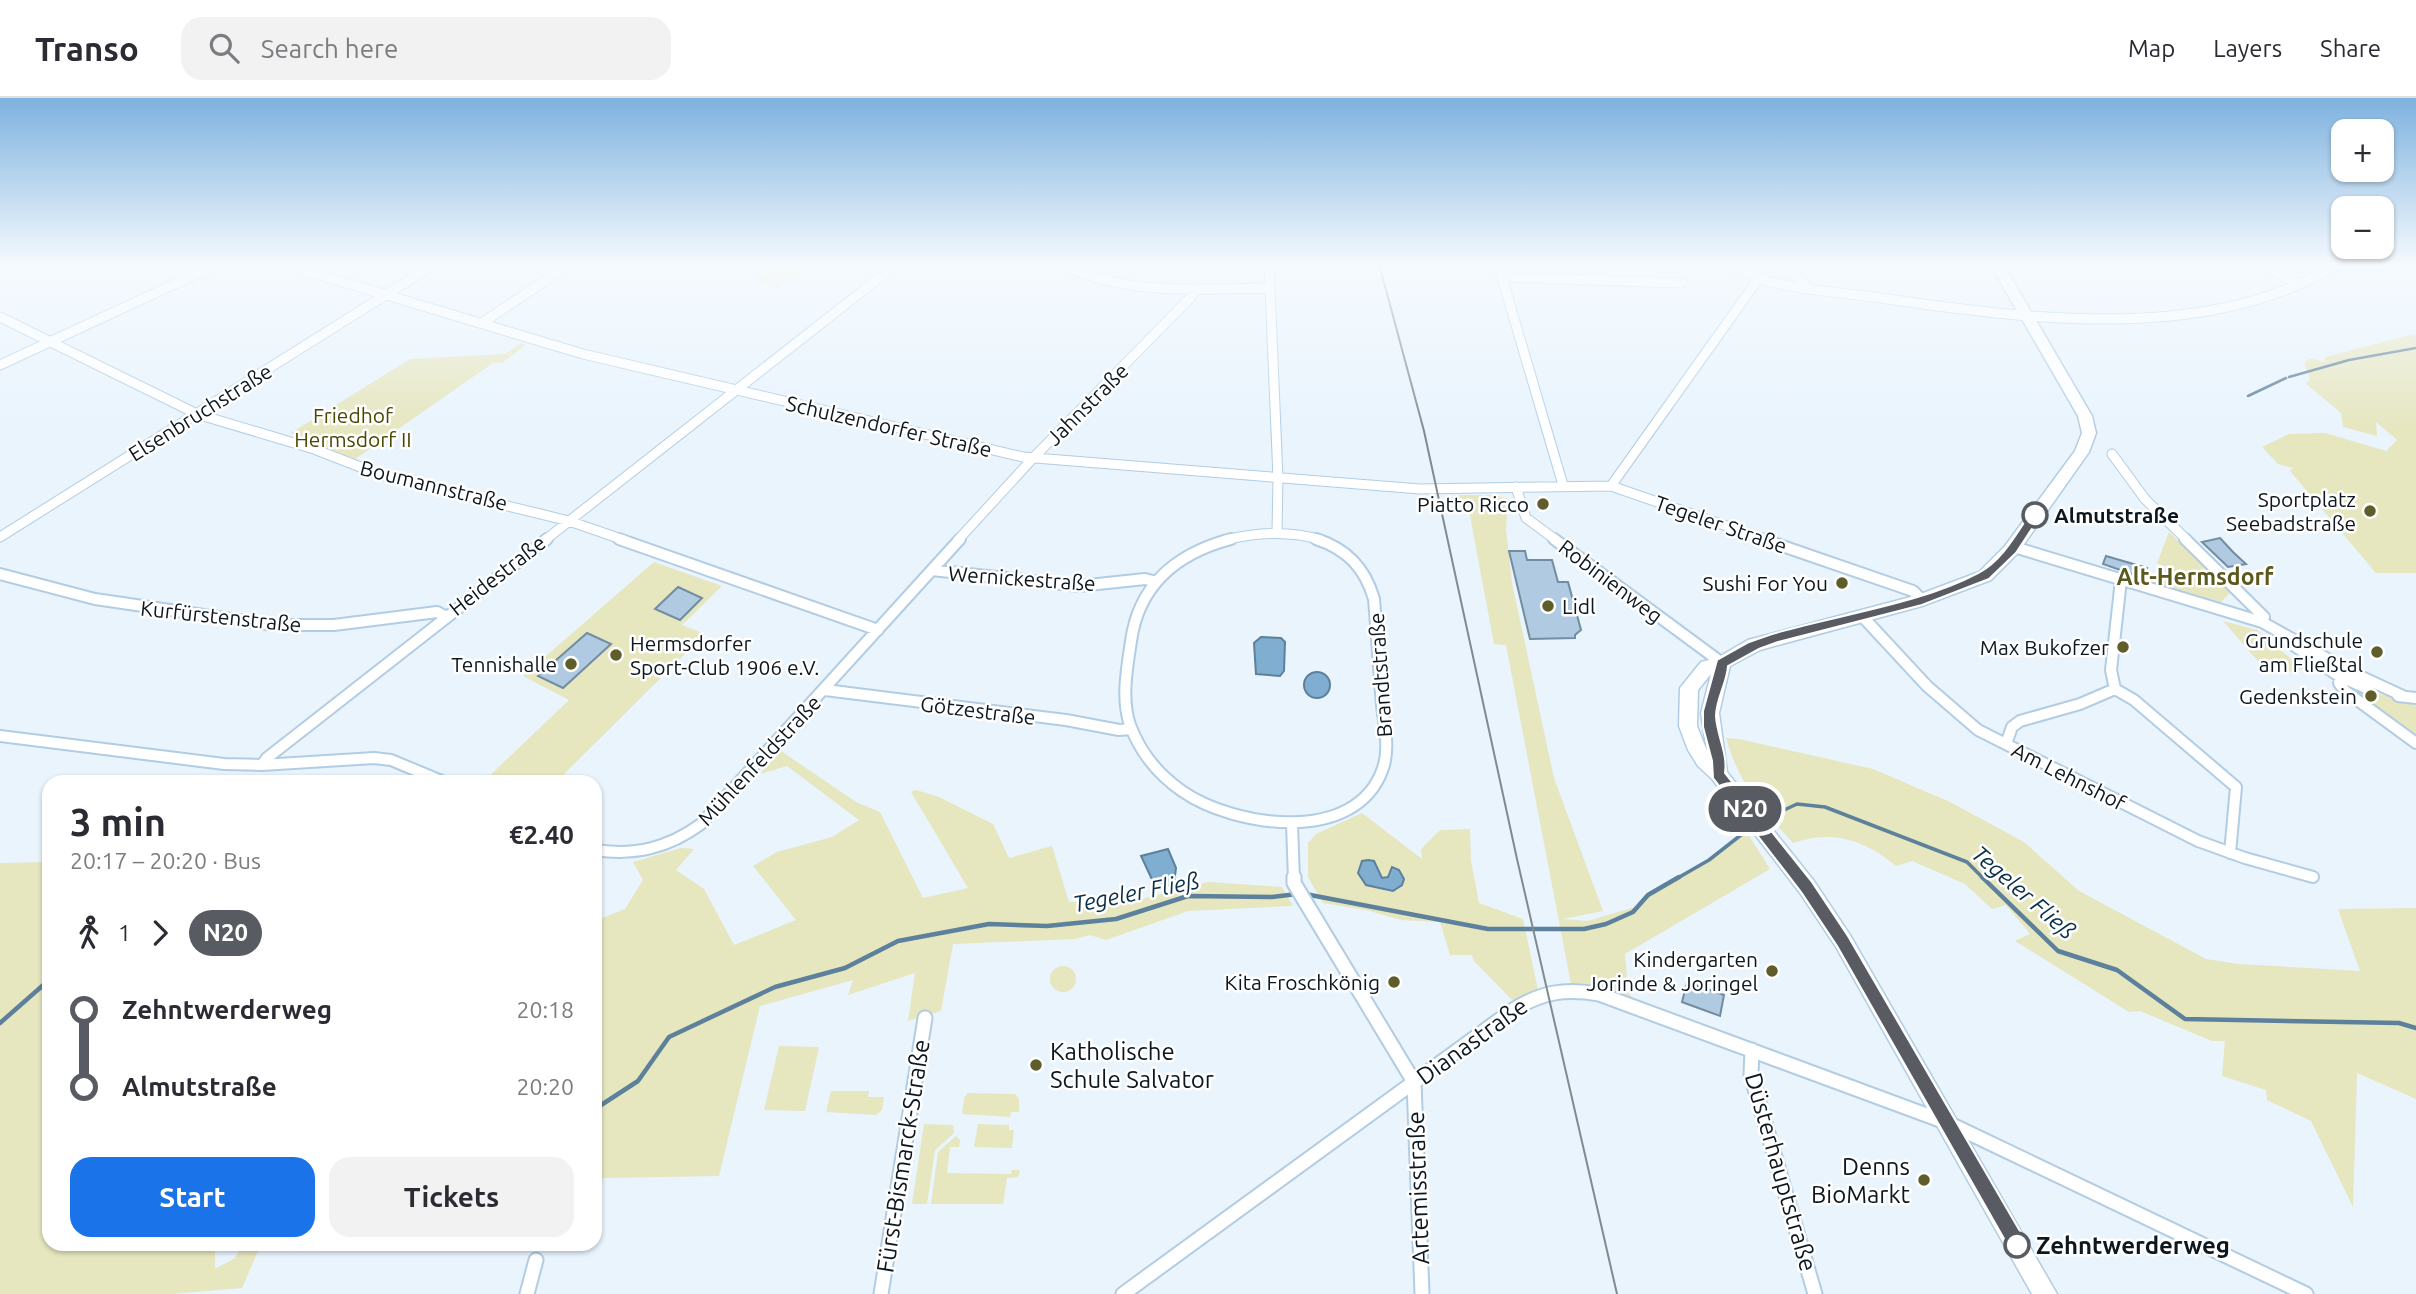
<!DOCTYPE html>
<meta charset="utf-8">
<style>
:root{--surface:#fff;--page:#f2f2f3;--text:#2b2b33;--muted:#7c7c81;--line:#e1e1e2;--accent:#1a73e8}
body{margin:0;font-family:Ubuntu,sans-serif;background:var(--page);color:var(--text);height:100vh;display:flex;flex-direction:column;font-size:26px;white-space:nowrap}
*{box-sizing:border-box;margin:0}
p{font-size:23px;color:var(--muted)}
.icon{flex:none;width:38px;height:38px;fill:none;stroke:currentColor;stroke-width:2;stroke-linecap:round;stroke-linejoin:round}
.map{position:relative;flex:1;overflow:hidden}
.side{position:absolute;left:42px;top:677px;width:560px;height:476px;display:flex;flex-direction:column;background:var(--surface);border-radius:21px;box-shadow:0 2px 5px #0004}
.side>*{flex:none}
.badge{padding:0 14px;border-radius:23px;font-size:24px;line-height:46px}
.controls{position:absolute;left:2331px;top:21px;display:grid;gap:14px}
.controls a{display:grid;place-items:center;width:63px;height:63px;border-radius:14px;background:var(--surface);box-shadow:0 2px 5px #0004;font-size:35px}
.map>.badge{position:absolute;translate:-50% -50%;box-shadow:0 0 0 4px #fff}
.legs{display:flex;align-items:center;gap:10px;height:77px;padding:0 28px;font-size:23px}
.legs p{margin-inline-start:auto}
.head{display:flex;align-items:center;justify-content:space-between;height:119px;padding:0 28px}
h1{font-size:38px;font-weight:700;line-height:52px}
.button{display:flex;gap:14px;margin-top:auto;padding:14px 28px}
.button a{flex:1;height:80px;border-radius:21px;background:var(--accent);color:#fff;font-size:28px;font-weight:700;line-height:80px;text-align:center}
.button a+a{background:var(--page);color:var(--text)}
ul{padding:0 28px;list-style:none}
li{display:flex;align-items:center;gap:24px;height:77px;font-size:26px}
li i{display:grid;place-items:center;width:10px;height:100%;margin:0 9px;background:currentColor}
li i::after{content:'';width:18px;height:18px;margin:-9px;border:5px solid;border-radius:50%;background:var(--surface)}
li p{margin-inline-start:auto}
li:first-child i{background:linear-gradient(#0000 50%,currentColor 0)}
li:last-child i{background:linear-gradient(currentColor 50%,#0000 0)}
header{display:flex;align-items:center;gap:42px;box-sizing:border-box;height:98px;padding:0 35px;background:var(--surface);border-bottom:2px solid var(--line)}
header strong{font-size:33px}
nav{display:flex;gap:38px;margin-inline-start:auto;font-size:24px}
.search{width:490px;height:63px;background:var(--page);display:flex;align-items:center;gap:18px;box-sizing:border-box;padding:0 24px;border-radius:21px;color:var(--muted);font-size:26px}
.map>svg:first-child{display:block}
</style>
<header>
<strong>Transo</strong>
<div class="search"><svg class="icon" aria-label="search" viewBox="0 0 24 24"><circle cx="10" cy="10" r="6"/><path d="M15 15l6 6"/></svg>Search here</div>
<nav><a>Map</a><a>Layers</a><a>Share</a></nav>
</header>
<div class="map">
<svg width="2416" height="1196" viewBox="0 0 2416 1196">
<rect width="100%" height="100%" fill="#e9f4fd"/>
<path fill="#e6e6bf" d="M778 166 809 168 777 191 755 182Z
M2414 236 2416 238V475H2376L2290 373 2293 370 2278 366 2262 349 2289 336 2325 335 2386 353 2397 342 2376 324 2377 338 2343 329 2341 315 2306 286 2310 281 2304 265 2310 260 2324 264 2325 259Z
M521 245 526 247 502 265H493L355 361 291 335 410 261 505 256Z
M1454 397H1494L1508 401 1506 431 1512 485 1554 680 1603 813 1562 821 1588 823 1638 808 1648 797 1709 762 1746 733 1770 771 1625 856 1628 893 1632 901 1586 885 1571 886 1506 547 1494 546 1468 407Z
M2169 434 2231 494 2221 504 2161 487 2166 469 2157 465Z
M654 464 722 488 682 527 705 536 556 684H483L569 602 523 578Z
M2223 523 2257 532 2303 571 2270 577Z
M2348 586 2416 607V641L2349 593Z
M1726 640 1739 641 1873 671 1950 704 2024 744 2079 793 2206 861 2238 866 2360 873 2338 811 2416 810V1001L2357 975 2353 1109 2311 1023 2267 1002 2266 992 2222 978 2225 943H2212L2140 913 2129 914 2015 843 2030 836 2006 807 1992 811 1965 786 1912 763 1896 768C1866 742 1832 731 1793 745 1759 708 1741 689 1726 640Z
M781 653 856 704 880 714 923 800 968 790 911 694 916 692 939 699 993 726 1009 760 1052 748 1069 804 1086 803 1126 793 1130 804 1208 784 1282 789 1293 808 1188 813 1106 842 1090 837 1075 841 953 846 941 913 908 923 915 875 848 897 853 882 760 908 719 1078 604 1080 595 1087V823L625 811 643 782 633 764 681 750 694 751 676 772 704 791 734 847 796 822 753 768 777 754 832 739 859 722 787 668 760 676Z
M1362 715 1422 761 1421 751 1440 732 1470 731 1471 763 1479 805 1523 821 1538 892 1512 902 1474 863 1472 857H1450L1440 824 1401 822 1366 812 1323 805 1308 779V745L1316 736Z
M49 764V1146H215V1171L235 1160 243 1146H486L258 1153 242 1190 170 1196H0V765Z
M1050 881a13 13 0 1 1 26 0a13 13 0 1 1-26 0Z
M779 948 819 949 805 1013 764 1012Z
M831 993H869L868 999H884L882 1012 876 1017 826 1014Z
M968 995 1015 996 1019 1001V1014H1011L1010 1019 962 1016 964 1000Z
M924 1026 953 1027 954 1035 935 1052 927 1106H912Z
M978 1026 1009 1027V1032H1014L1012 1050 974 1049Z
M956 1038 960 1042 959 1049H950L947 1075 1011 1076 1012 1072H1020L1018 1079 1007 1080 1003 1106H931L938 1054Z"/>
<path fill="#7faed1" stroke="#5d819c" stroke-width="2" d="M1261 539 1281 540 1285 544 1284 573 1280 578 1256 576 1254 545Z
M1304 587a13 13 0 1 1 26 0a13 13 0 1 1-26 0Z
M1168 751 1176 770 1174 786 1156 790 1141 758Z
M1368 762 1374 763 1382 780 1388 779 1392 769 1399 772 1404 781 1402 787 1393 793 1366 787 1358 775 1362 763Z"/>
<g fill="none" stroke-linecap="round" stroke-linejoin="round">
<path stroke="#5d819c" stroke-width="2.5" d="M2289 279 2349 262 2416 250
M2248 298 2286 280"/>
<path stroke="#5d819c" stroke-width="3.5" d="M1769 719 1797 706 1825 709 1967 764 1984 781
M1676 781 1709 762 1746 733"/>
<path stroke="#5d819c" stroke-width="4.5" d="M1982 779 2058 853 2117 872 2185 921 2399 925 2416 930
M1305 796 1488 831H1584L1606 826 1633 814 1648 797 1679 779
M0 925 49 882
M595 1011 638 983 669 939 775 889 845 870 898 843 989 826 1047 828 1116 821 1188 798 1272 799 1297 796"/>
</g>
<path fill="#b0cbe1" stroke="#728ca1" stroke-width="2" d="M2220 440 2233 454 2246 466 2228 469 2202 444Z
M1509 453H1525L1527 462H1552L1558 484H1568L1581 532 1575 537V540L1530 541Z
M2106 458 2147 470 2143 480 2103 466Z
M678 489 702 500 680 522 655 511Z
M587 535 611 546 563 590 538 578Z
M1687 884 1724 897 1720 918 1682 904Z"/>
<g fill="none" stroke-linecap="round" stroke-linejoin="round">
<g stroke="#b2cde3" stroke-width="11">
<path id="street-far2" d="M283 166 583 256 1023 359 1420 391 1611 388 1767 442
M1060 166C1127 198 1198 191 1270 190
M1269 166 1278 380 1277 434
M1498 166 1563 387
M1728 166C1740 172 1754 180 1767 183 1804 193 1849 195 1887 201 2028 221 2211 246 2337 166
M1780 166 1804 185V188
M2260 166 2298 186
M1501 179 1682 185
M0 219 197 316 314 351 381 377 569 423 624 442
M482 225 570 166
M0 267 218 166
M2112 356 2145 401 2187 442
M1611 388 1759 180
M1516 389 1526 420 1556 442
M0 439 435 166
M545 442 897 166
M958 442 1034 359 1192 198 1193 190
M1225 442C1258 434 1289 432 1321 442"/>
</g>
<g stroke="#b2cde3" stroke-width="14">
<path id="street-far1" d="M619 441 878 532
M1231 441C1178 455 1139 486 1131 543 1127 570 1121 601 1130 627 1140 654 1159 677 1182 693 1233 729 1357 748 1383 670 1390 650 1384 628 1382 607 1379 572 1377 536 1374 501 1365 470 1347 451 1316 441
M1554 441 1722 565
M1762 441 1913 493 1922 502
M2185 441 2264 519 2262 524
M2014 449 2262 524 2349 573 2403 598
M932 472 1079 488 1145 481 1153 483
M0 476 95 501 273 527H334L437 514 445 518
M1862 518 1927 588 1978 632 2198 743 2245 760 2313 779
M2289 544 2339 578 2368 591
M2341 575 2339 585 2345 593 2416 645
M2115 591 2134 602 2236 689 2230 755
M2115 591 2111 572 2121 482
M825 592 1066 622 1119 632 1131 631
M2398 598 2416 600
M0 638 224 666 262 667 374 660 391 662 444 684
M2006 646 2012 629 2020 623 2080 606 2115 591
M262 667 267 660 547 441
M1292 726 1294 781
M595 752C635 758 668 750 701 726L960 441"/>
</g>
<g stroke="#b2cde3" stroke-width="17">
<path id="street" d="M1294 779V785L1414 984 1422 1196
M1752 952 1751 977 1815 1196
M527 1196 536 1162
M881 1196 925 920
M1123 1196 1513 912C1542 894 1565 890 1599 896L1948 1025 2306 1196"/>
</g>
<g stroke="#b2cde3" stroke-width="3">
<path id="primary" d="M1990 166H2003L2092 318 2096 335 2089 354 2017 456 1991 482 1922 508 1760 552 1730 568 1719 615 1727 674 1814 783 1850 837 2057 1196H2032L1836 849 1800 795 1712 681 1698 668 1688 652 1679 628 1680 590 1701 564 1717 560 1748 542 1918 497 1979 474 2005 448 2075 353 2082 335 2078 318ZM1711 576 1701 615 1707 653 1697 628 1698 592Z"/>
</g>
<use href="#street-far2" stroke="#fff" stroke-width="9"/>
<use href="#street-far1" stroke="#fff" stroke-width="10"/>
<use href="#street" stroke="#fff" stroke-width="13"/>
<use href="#primary" fill="#fff" fill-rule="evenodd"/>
<path stroke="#808a93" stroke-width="2" d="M1379 166 1424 333 1517 761 1617 1196"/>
</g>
<linearGradient id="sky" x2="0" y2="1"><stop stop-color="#7eb2df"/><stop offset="0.5" stop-color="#f5fafe"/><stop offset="1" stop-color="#f5fafe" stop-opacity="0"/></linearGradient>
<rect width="2416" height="334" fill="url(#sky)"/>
<path fill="#595b62" stroke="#fff" stroke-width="2" d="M2035 413 2039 414V420L2016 455 1989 481 1922 507 1778 544 1759 551 1728 568C1727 585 1716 601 1716 618 1717 638 1728 655 1725 675L1812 784 1848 838 2024 1140 2026 1147 2024 1153 2017 1156 2011 1153 1837 848 1801 794 1713 680 1712 663 1703 629V613L1717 562 1749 544 1772 536C1836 517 1920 506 1978 475 2001 464 2017 435 2031 414Z"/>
<g fill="#5f5d29" stroke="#fff" stroke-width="2.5">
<circle cx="1543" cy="406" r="7"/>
<circle cx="2370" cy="413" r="7"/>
<circle cx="1842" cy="485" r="7"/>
<circle cx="1548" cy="508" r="7"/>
<circle cx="2123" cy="549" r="7"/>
<circle cx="2377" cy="554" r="7"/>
<circle cx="616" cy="557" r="7"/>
<circle cx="571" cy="566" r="7"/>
<circle cx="2371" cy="598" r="7"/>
<circle cx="1772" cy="873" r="7"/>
<circle cx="1394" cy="884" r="7"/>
<circle cx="1036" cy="967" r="7"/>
<circle cx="1924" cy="1082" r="7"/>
</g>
<g fill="#fff" stroke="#595b62" stroke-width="3.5">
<circle cx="2035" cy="417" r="12"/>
<circle cx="2017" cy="1147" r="12"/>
</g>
<g text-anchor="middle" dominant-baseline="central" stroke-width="5" stroke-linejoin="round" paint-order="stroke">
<g font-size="21" fill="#0d171f" stroke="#fff">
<text transform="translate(1087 306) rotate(-45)">Jahnstraße</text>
<text transform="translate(200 314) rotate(-32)">Elsenbruchstraße</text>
<text transform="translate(889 328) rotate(13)">Schulzendorfer Straße</text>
<text transform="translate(434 387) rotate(14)">Boumannstraße</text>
<text transform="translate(1721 426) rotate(19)">Tegeler Straße</text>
<text transform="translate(497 477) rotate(-38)">Heidestraße</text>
<text transform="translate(1022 480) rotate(4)">Wernickestraße</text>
<text transform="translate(1611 483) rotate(37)">Robinienweg</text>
<text transform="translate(221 518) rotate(6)">Kurfürstenstraße</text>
<text transform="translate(1380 577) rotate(-94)">Brandtstraße</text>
<text transform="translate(978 612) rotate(7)">Götzestraße</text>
<text transform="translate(759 662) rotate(-47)">Mühlenfeldstraße</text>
<text transform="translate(2069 678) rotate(27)">Am Lehnshof</text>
</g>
<g font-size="21" fill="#4b4804" stroke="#fff">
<text x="353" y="317">Friedhof<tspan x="353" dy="24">Hermsdorf II</tspan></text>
</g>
<g font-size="21" fill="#0d171f" stroke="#fff" text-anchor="end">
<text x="2356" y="401">Sportplatz<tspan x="2356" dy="24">Seebadstraße</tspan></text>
<text x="1529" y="406">Piatto Ricco</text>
<text x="1828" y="485">Sushi For You</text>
<text x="1562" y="508" text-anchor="start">Lidl</text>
<text x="2363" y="542">Grundschule<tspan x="2363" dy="24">am Fließtal</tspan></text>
<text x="630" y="545" text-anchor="start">Hermsdorfer<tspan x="630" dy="24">Sport-Club 1906 e.V.</tspan></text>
<text x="2109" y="549">Max Bukofzer</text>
<text x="557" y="566">Tennishalle</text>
<text x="2357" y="598">Gedenkstein</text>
<text x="1758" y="861">Kindergarten<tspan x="1758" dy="24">Jorinde &amp; Joringel</tspan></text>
<text x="1380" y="884">Kita Froschkönig</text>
</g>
<g font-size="21" font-weight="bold" fill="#0d171f" stroke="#fff" text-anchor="start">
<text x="2054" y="417">Almutstraße</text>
</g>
<g font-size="23" font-weight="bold" fill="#5b591d" stroke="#fff">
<text x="2195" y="478">Alt-Hermsdorf</text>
</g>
<g font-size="23" font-style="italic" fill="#0a3049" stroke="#fff">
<text transform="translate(1136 794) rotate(-11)">Tegeler Fließ</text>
<text transform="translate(2024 794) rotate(41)">Tegeler Fließ</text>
</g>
<g font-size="24" fill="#0d171f" stroke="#fff">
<text transform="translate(1472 943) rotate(-36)">Dianastraße</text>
<text transform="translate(903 1058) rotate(-81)">Fürst-Bismarck-Straße</text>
<text transform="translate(1781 1074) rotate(74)">Düsterhauptstraße</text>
<text transform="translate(1418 1090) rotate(-92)">Artemisstraße</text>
</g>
<g font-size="24" fill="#0d171f" stroke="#fff" text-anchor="start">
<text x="1050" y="953">Katholische<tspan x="1050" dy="28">Schule Salvator</tspan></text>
<text x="1910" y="1068" text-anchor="end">Denns<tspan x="1910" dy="28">BioMarkt</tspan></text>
</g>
<g font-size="24" font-weight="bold" fill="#0d171f" stroke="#fff" text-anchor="start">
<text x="2036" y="1147">Zehntwerderweg</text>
</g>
</g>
</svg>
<div class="controls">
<a>+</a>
<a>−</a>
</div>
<b class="badge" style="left:1745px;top:711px;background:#595b62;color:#fff">N20</b>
<section class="side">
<div class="head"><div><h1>3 min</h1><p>20:17 – 20:20 · Bus</p></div><b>€2.40</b></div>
<div class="legs"><svg class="icon" aria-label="walk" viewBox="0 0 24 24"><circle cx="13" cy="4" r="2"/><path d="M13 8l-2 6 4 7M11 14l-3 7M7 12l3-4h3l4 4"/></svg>1<svg class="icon" aria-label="forward" viewBox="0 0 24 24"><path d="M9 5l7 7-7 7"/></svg><b class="badge" style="background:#595b62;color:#fff">N20</b></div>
<ul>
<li><i style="color:#595b62"></i><b>Zehntwerderweg</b><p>20:18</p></li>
<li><i style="color:#595b62"></i><b>Almutstraße</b><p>20:20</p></li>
</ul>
<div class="button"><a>Start</a><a>Tickets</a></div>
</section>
</div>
